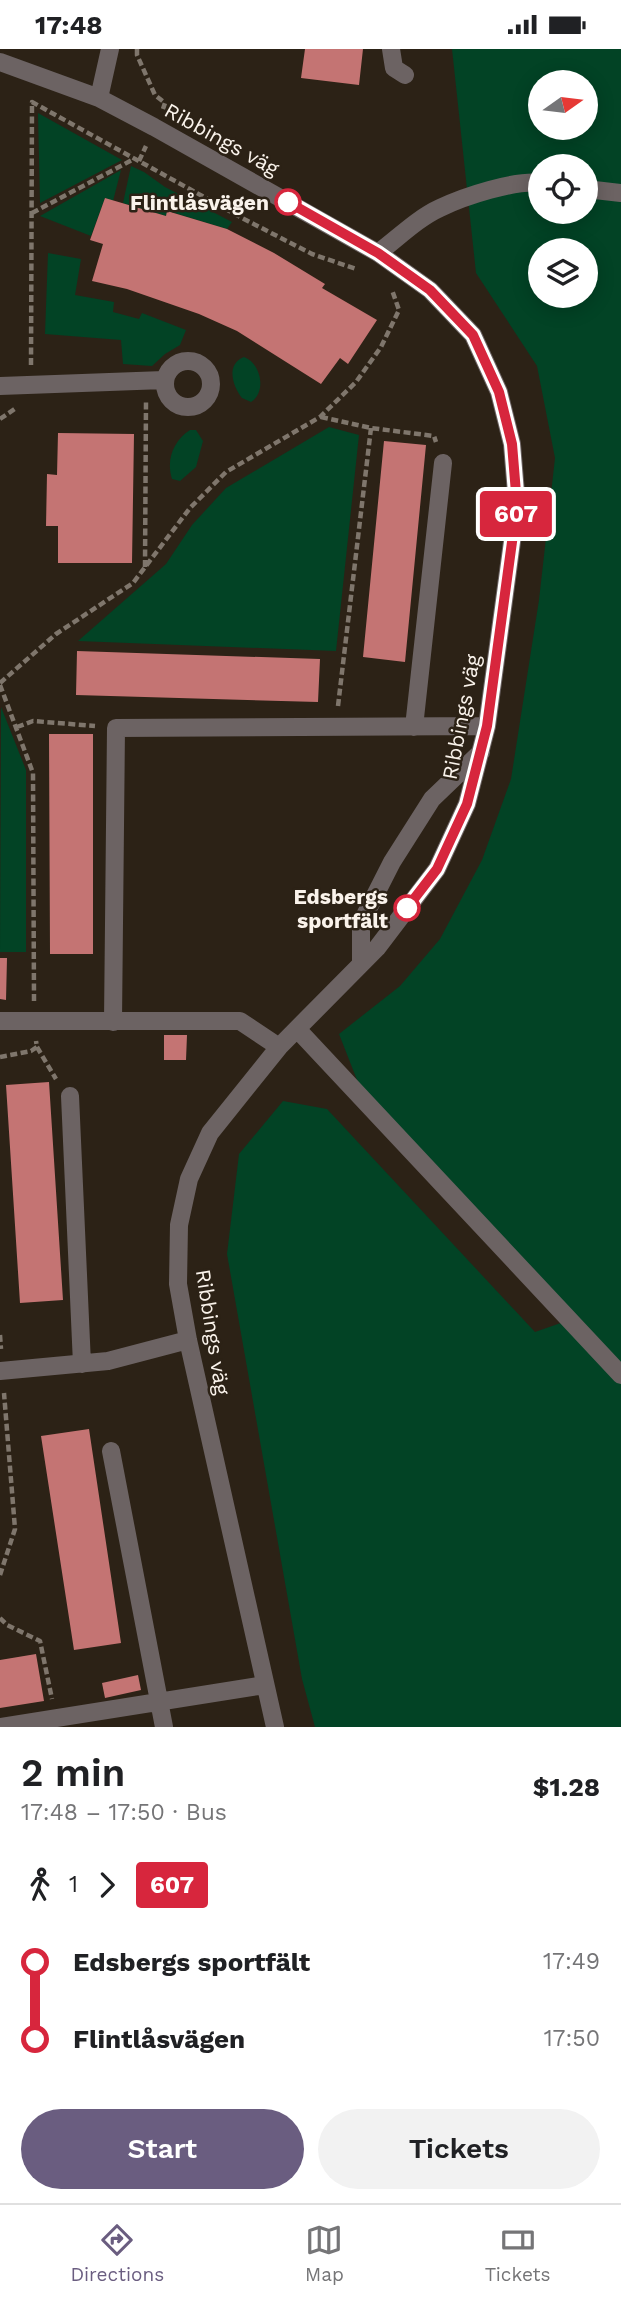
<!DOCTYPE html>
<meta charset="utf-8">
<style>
:root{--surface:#fff;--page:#f2f2f2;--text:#202124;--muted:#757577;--line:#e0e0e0;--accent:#6a5d80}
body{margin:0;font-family:"Work Sans",sans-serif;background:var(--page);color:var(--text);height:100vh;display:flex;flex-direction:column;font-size:26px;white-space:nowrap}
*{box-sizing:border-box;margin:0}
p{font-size:23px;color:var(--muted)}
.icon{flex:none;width:38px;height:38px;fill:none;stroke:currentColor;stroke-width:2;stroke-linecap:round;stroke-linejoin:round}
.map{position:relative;height:1678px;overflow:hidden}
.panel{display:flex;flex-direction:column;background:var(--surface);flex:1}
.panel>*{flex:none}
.badge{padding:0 14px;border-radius:5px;font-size:24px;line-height:46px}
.needle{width:46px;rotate:76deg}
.buttons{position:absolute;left:528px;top:21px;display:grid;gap:14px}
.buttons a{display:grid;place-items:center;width:70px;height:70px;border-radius:50%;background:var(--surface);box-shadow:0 4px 18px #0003;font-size:35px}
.map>.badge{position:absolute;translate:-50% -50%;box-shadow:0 0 0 4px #fff}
.legs{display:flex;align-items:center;gap:10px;height:77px;padding:0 21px;font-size:23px}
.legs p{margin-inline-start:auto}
.head{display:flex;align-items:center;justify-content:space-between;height:119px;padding:0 21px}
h1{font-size:38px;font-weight:600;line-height:52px}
.cta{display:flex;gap:14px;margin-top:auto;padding:14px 21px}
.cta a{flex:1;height:80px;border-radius:42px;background:var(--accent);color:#fff;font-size:28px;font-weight:600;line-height:80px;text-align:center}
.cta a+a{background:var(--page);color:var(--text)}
ul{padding:0 21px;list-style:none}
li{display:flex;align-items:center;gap:24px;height:77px;font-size:26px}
li i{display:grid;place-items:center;width:10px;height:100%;margin:0 9px;background:currentColor}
li i::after{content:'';width:18px;height:18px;margin:-9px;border:5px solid;border-radius:50%;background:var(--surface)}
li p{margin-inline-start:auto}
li:first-child i{background:linear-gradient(#0000 50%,currentColor 0)}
li:last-child i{background:linear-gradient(currentColor 50%,#0000 0)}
.status{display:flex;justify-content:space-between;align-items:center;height:49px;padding:0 35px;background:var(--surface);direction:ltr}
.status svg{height:19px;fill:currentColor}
.tab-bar{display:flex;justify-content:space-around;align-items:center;height:98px;border-top:2px solid var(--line);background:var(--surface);font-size:19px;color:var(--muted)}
.tab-bar a{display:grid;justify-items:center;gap:4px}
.tab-bar .on{color:var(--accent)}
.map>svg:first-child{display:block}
</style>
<div class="status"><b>17:48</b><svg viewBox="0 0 49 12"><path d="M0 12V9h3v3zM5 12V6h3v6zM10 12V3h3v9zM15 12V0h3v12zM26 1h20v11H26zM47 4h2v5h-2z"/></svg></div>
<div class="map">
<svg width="621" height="1678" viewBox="0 0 621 1678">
<rect width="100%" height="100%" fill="#2c2216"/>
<path fill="#024325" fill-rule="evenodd" d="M452 0H621V1678H315L302 1630 227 1205 239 1105 283 1052 327 1060 535 1283 575 1269 359 1036 339 985 400 937 440 890 482 811 511 730 539 551 555 409 537 317 476 224ZM541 33H586V79H541ZM541 117H586V163H541ZM541 201H586V247H541Z
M38 64 122 111 40 154Z
M131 117 144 123 165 138 232 173 227 180 168 162 166 167 123 154Z
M121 121 113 152 105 149 91 187 40 167Z
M48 204 81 210 75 246 114 253 113 263 139 270 142 264 186 281 180 296 165 305 152 317 123 315 121 291 45 285Z
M244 308C261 314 267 343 251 353L242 349C232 336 226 315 244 308Z
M329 378 359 386 336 602 78 592 166 515 192 476 226 439Z
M190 381H196L203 392 196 418 180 432 172 430C166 411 173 392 190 381Z
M1 658 26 721V903H0Z"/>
<path fill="#c47473" d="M305 0H363L359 36 301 29Z
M105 149 166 167 167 162 227 180 274 204 325 235 322 239 377 271 348 315 340 309 321 335 237 282 199 265 127 240 92 232 103 195 90 191Z
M58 384 134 385 132 514H58V477H46L47 425 57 426Z
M384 392 426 396 405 613 363 608Z
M77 602 320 610 318 653 76 646Z
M49 685H93V905H50Z
M0 909H7L6 951 0 950Z
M164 986H187L186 1011H164Z
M49 1033 63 1251 20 1254 6 1036Z
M89 1380 121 1594 74 1601 41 1387Z
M36 1605 44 1652 0 1659V1611Z
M138 1626 141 1641 105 1649 102 1634Z"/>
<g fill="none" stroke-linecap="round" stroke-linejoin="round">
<path stroke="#7f766c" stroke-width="4.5" stroke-dasharray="7 3.5" stroke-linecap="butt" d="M137 0V6L155 46 165 54 163 60
M139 112 146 97
M32 164 134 110
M31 316 32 53 242 169 312 205 356 220
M321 368 371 379 434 387 436 393
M0 370 16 359
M145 518 146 352
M0 634 56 585 133 534 190 459 226 423 320 368 356 333 381 298 399 261 392 241
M0 636 33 724 34 952
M338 657 371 379
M17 678 33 672 95 677
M37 998 56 1030
M0 1008 31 1002 37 998 36 992
M0 1286 1 1300
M0 1526 15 1480 4 1344
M0 1569 7 1576 40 1592 52 1650"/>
<path stroke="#6c6363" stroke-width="18" d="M391 0 394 19 405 26
M0 13 99 49 154 78 378 204 430 241 473 286 499 343 512 395 517 456 487 677 467 755 437 820 377 899 279 998 210 1084 189 1130 179 1176 178 1235 188 1291 275 1678
M99 49 110 0
M586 140 621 144
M378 204C398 189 418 169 440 159 465 147 514 131 541 134
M165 335a23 23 0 1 1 46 0a23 23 0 1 1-46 0Z
M0 337 164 331
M414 678 443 414
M361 915V874L392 813 432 750 481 703
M0 972H240L279 998
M113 973 116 679 487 677
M298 981 621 1326
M70 1047 82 1315
M0 1322 108 1312 188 1291
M111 1402 164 1678
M0 1678 265 1636"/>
</g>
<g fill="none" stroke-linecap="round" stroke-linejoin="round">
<g stroke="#fff" stroke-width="16">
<path id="line-1" d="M288 153 378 204 430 241 473 286 499 343 512 395 517 456 487 677 467 755 437 820 407 859"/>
</g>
<use href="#line-1" stroke="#d7263d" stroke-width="10"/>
</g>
<g fill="#fff" stroke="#d7263d" stroke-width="3.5">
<circle cx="288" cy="153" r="12"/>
<circle cx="407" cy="859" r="12"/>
</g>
<g text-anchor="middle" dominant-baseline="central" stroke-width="5" stroke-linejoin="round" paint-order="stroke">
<g font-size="21" fill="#faf3eb" stroke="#2c2216">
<text transform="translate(222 90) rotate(29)">Ribbings väg</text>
<text transform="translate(461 668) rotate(-79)">Ribbings väg</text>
<text transform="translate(213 1283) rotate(81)">Ribbings väg</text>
</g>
<g font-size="21" font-weight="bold" fill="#faf3eb" stroke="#2c2216" text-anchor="end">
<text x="269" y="153">Flintlåsvägen</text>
<text x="388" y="847">Edsbergs<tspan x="388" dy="24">sportfält</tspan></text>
</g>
</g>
</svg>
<div class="buttons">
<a><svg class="needle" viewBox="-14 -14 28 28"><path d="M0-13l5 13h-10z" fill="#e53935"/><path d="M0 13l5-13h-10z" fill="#757577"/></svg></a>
<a><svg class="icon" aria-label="locate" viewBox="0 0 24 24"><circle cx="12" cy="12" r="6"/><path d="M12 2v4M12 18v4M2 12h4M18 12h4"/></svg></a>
<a><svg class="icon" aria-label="layers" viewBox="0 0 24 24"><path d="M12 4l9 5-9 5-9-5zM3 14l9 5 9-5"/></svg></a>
</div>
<b class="badge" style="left:516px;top:465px;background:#d7263d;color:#fff">607</b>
</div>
<section class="panel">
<div class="head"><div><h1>2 min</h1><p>17:48 – 17:50 · Bus</p></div><b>$1.28</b></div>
<div class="legs"><svg class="icon" aria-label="walk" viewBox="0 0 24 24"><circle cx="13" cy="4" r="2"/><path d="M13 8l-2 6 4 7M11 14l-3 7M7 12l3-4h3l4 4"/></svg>1<svg class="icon" aria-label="forward" viewBox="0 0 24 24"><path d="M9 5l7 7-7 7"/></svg><b class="badge" style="background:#d7263d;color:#fff">607</b></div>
<ul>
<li><i style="color:#d7263d"></i><b>Edsbergs sportfält</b><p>17:49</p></li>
<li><i style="color:#d7263d"></i><b>Flintlåsvägen</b><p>17:50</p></li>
</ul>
<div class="cta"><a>Start</a><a>Tickets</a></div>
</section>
<nav class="tab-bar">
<a class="on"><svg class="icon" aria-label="directions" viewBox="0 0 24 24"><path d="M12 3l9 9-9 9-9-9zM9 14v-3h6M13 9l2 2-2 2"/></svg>Directions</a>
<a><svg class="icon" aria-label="map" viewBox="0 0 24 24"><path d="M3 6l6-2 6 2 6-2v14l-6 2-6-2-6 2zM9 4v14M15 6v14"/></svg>Map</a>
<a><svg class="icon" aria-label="tickets" viewBox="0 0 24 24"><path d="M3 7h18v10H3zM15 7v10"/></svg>Tickets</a>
</nav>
